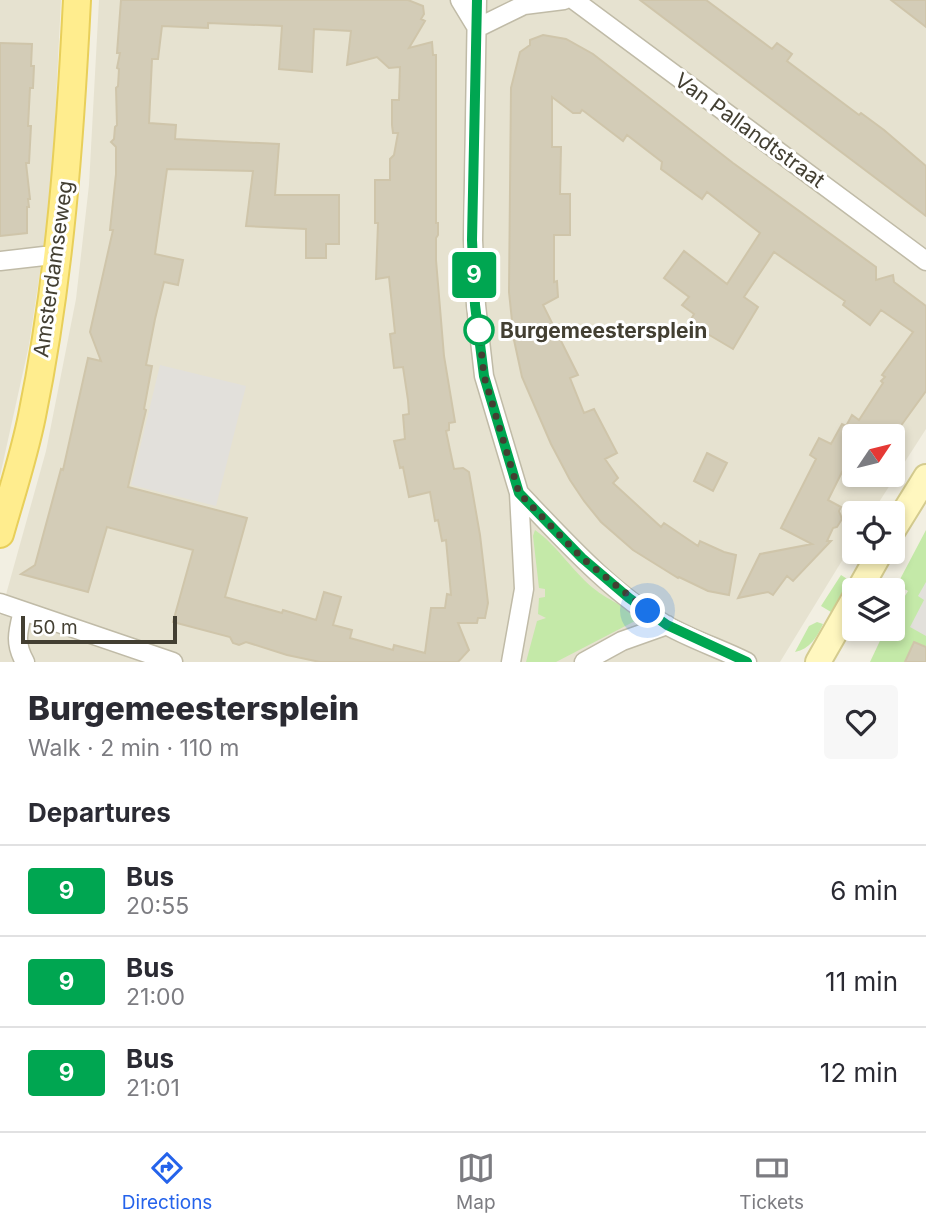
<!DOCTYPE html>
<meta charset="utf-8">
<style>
:root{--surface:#fff;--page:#f7f7f7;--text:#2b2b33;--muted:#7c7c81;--line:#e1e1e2;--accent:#2563eb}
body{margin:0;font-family:Inter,sans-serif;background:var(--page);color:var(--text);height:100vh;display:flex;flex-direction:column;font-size:26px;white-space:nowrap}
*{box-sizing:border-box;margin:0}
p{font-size:23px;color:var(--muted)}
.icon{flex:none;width:38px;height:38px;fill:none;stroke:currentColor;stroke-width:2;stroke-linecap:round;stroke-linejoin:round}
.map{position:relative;height:662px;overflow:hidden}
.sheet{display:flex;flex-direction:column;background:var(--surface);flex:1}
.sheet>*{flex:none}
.badge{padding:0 14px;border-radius:5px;font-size:24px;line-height:46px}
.needle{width:46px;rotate:55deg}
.fabs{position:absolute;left:842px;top:424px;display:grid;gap:14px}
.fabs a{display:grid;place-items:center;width:63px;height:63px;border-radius:7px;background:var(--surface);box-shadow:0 4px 10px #0003;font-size:35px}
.scale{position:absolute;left:21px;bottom:18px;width:156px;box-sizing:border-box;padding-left:7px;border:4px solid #433f32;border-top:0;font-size:19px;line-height:24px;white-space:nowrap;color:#433f32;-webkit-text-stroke:5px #fff;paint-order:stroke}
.you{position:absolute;width:35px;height:35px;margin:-18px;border:5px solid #fff;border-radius:50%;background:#1a73e8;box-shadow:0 0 0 10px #1a73e833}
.map>.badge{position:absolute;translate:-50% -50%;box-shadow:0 0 0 4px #fff}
h2{padding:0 28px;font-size:26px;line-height:63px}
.round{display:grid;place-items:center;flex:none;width:74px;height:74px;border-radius:7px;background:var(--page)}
.head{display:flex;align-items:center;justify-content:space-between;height:119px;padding:0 28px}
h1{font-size:33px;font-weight:800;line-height:52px}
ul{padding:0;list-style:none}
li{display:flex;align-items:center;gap:21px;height:91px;padding:0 28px;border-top:2px solid var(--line)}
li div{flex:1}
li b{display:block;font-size:26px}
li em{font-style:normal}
li .badge{min-width:77px;font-weight:700;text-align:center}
.tabs{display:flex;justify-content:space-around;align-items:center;height:98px;border-top:2px solid var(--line);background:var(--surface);font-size:19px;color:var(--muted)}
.tabs a{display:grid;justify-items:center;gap:4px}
.tabs .on{color:var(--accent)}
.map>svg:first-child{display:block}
</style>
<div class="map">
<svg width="926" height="662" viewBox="0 0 926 662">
<rect width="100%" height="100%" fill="#f2efe2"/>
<path fill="#e6e2d0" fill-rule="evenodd" d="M0 0H61L53 160 48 219 29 345 0 476Z
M99 0H926V429L872 513H854V541L780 662H0V616L46 451 76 299 89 185ZM854 436H892V474H854Z"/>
<path fill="#c4e9a8" d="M535 530C558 546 574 574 597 591 608 600 631 608 635 621L556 662H526L537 621 546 618 538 614 539 598 545 597V589L539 588 533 536Z
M926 530V662H870L886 628H892L893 615 898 603 900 604 908 591 897 585Z
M841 575 852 582 831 612 821 606Z
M817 622 823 624C817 637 810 649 795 652L809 626Z"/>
<path fill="#e2e0db" d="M160 365 246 386 216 506 131 485Z
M926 582V636L910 627 924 600 918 596Z"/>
<path fill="#d3ccb7" stroke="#cfc5aa" stroke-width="2" fill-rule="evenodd" d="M121 0H408L423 6 424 14 421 19 425 21 409 48 432 42 433 55H436V223H438V235L436 238V260L444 356 455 422 449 423V430L446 431 454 469 463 468 469 472 480 535 488 603 485 618H478L477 623H458L469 650 458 662H320L287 655 246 642 239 645 233 643 230 637 173 622 193 550 107 527 88 592 21 574 35 565 61 469 63 470 88 358 101 361 90 332 113 230H110L116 174V147L111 142 114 139 115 127 117 125 116 88 118 86 119 69 117 68 120 53H117ZM208 23 282 26 279 69 312 72 314 29 351 31 347 65 377 57 389 68 400 67 399 100H392V125L393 133H398L394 155 390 159V180H375V223H378L376 279 389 277 395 333 390 334 394 368 403 367 408 400 409 414 403 415 405 439 394 441 400 468 403 467 409 497 430 492 435 521 438 520 442 541 446 540 451 595 447 594 445 608H431L425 653 394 645 393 650 350 638 352 630 333 625 341 597 324 592 316 620 283 610 282 613 225 597 247 518 128 487 146 410 144 409 152 366 146 365 155 319 164 282 178 285 183 260 155 254 167 169 253 171 246 226 306 229V258H326V244H339V195H275L279 144 175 139 176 125 149 123 152 59H158L162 26 208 28Z
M640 0H706L772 49 777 43 792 54 787 61 859 115 861 113 884 130 926 166V216Z
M891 0H926V27Z
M543 35 566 39 593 54 733 163 876 267V280L893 275 894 282 926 306V391L892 438V428L888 436H854V479L842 472 828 500 841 507 839 511 842 519 837 527 833 528 827 541H831L793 581 787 576 773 595 768 592 738 598 760 554 812 544 781 528 816 459 810 455 819 438 831 444 842 424 846 426 852 415 859 420 883 383 881 381 885 377 882 375 913 332 881 310 870 325 843 305 845 301 774 252 744 297 758 307 733 349 689 323 694 314 682 305 689 297 664 278 684 251 727 284 760 233 707 192 702 199 661 169 662 162 627 135 623 141 585 112 582 110 580 113H573L552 97V147H561L560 194H570V235H554V282L557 281 558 297 543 305 578 375 570 378 584 413 594 409 617 453 605 459 618 478 613 483 661 527 664 523 698 546 700 541 724 552 736 555 729 595 708 591 679 577 678 578 633 550 601 522 584 501 570 480 551 444 522 377 514 340 509 292 511 88 520 52 530 45V40Z
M0 43 32 44 31 66H34L33 88H30L28 126H31L29 163H26L30 199H28L29 207H27V233L0 236Z
M707 453 727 463 713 491 694 481Z
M914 642 926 647V662H905Z"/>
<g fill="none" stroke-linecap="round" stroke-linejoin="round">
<g stroke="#c0bba7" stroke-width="21">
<path id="minor" d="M460 0 477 28 524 5 564 0
M477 0 473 240 476 305 484 376 519 493 524 589 511 662
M574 0 926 261
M0 261 44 256 58 257
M519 493C563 539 612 594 668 626 693 640 721 649 747 662
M0 603 173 662
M23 611C18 631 14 643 25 662
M584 662 622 641 667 625"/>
</g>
<g stroke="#d4cb8f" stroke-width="28">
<path id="secondary" d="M892 532 926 477
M859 590 881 551
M818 662 854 599"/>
</g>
<g stroke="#e8cf5a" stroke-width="30">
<path id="primary" d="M0 534C11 495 24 456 32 416 60 279 70 140 77 0"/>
</g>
<use href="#minor" stroke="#fff" stroke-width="18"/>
<use href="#secondary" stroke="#fff7bf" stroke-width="24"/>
<use href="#primary" stroke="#ffed8e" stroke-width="26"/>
</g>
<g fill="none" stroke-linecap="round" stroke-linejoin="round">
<g stroke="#fff" stroke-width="16">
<path id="line" d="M477 0 472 240 475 305 484 376 519 493 582 558 629 598 667 625 747 662"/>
</g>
<use href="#line" stroke="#00a651" stroke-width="10"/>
<path stroke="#433f32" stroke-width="7" stroke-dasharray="0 12.6" d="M479 330 484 376 519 493 582 558 648 611"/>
</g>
<circle fill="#fff" stroke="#00a651" stroke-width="3.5" cx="479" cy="330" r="14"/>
<g text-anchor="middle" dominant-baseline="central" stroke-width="6" stroke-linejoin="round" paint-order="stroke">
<g font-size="21" fill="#433f32" stroke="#fff">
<text transform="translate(750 130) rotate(36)">Van Pallandtstraat</text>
<text transform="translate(53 269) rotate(-82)">Amsterdamseweg</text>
</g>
<g font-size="21" font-weight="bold" fill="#433f32" stroke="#fff" text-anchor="start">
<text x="500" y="330">Burgemeestersplein</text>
</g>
</g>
</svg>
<div class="fabs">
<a><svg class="needle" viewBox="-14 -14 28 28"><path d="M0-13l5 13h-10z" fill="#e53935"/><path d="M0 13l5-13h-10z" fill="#7c7c81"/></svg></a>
<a><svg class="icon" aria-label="locate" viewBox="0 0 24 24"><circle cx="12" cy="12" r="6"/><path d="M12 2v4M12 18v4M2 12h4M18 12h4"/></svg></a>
<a><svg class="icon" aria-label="layers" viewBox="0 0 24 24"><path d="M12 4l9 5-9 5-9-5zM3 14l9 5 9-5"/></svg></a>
</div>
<div class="scale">50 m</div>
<div class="you" style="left:648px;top:611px"></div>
<b class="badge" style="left:474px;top:275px;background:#00a651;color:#fff">9</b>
</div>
<section class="sheet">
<div class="head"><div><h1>Burgemeestersplein</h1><p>Walk · 2 min · 110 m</p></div><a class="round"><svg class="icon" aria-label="heart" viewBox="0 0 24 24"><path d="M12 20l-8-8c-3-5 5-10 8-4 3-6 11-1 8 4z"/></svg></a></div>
<h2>Departures</h2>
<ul>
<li><span class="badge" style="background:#00a651;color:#fff">9</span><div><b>Bus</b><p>20:55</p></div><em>6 min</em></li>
<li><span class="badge" style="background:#00a651;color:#fff">9</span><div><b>Bus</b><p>21:00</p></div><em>11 min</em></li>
<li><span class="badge" style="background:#00a651;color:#fff">9</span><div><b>Bus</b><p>21:01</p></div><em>12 min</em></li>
</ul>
</section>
<nav class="tabs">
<a class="on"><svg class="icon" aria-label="directions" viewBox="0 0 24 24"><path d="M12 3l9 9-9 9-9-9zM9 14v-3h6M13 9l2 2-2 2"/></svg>Directions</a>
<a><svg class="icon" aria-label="map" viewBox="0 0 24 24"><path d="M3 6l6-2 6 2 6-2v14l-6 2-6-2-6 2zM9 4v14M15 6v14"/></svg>Map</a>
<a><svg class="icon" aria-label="tickets" viewBox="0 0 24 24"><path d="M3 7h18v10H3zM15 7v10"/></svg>Tickets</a>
</nav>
